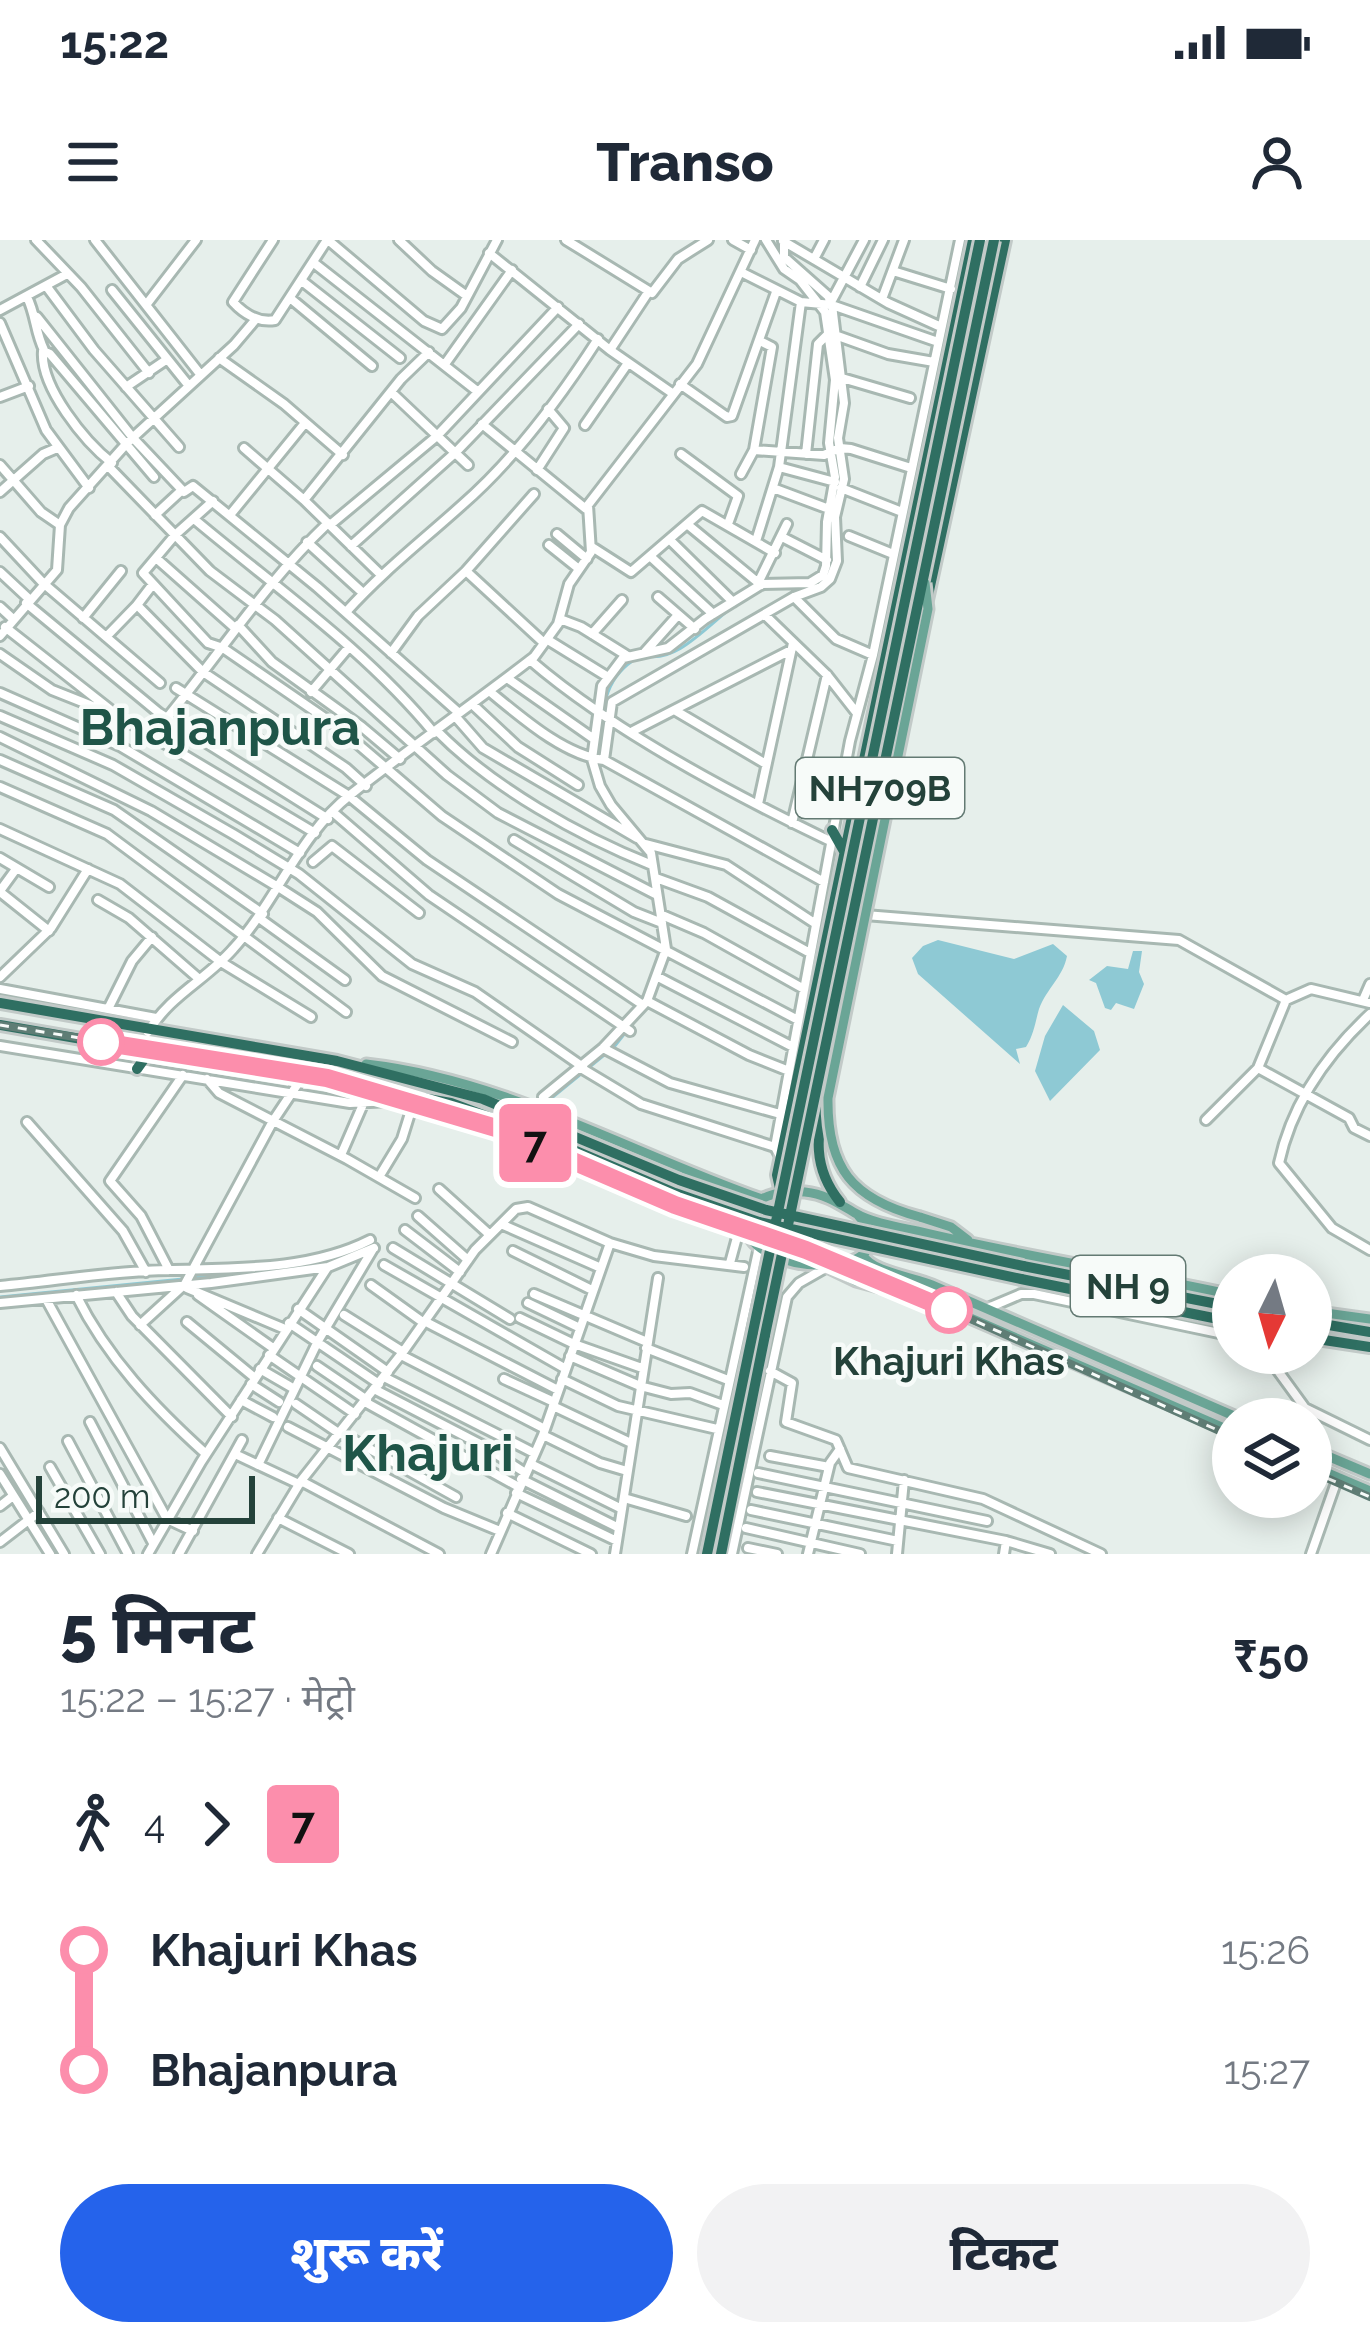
<!DOCTYPE html>
<html lang="hi">
<meta charset="utf-8">
<style>
:root{--surface:#fff;--page:#f2f2f3;--text:#1f2937;--muted:#747a83;--accent:#2563eb}
body{margin:0;font-family:Raleway,"Noto Sans Devanagari",sans-serif;background:var(--page);color:var(--text);height:100vh;display:flex;flex-direction:column;font-size:45px;white-space:nowrap}
*{box-sizing:border-box;margin:0}
p{font-size:39px;color:var(--muted)}
.icon{flex:none;width:66px;height:66px;fill:none;stroke:currentColor;stroke-width:2;stroke-linecap:round;stroke-linejoin:round}
.map{position:relative;height:1314px;overflow:hidden}
.side{display:flex;flex-direction:column;background:var(--surface);flex:1}
.side>*{flex:none}
.badge{padding:0 24px;border-radius:9px;font-size:42px;line-height:78px}
.needle{width:78px;rotate:185deg}
.controls{position:absolute;left:1212px;top:1014px;display:grid;gap:24px}
.controls a{display:grid;place-items:center;width:120px;height:120px;border-radius:50%;background:var(--surface);box-shadow:0 6px 30px #0003;font-size:60px}
.scale{position:absolute;left:36px;bottom:30px;width:219px;box-sizing:border-box;padding-left:12px;border:6px solid #24423a;border-top:0;font-size:33px;line-height:42px;white-space:nowrap;color:#24423a;-webkit-text-stroke:9px #f7fbf9;paint-order:stroke}
.map>.badge{position:absolute;translate:-50% -50%;box-shadow:0 0 0 6px #fff}
.legs{display:flex;align-items:center;gap:18px;height:132px;padding:0 60px;font-size:39px}
.legs p{margin-inline-start:auto}
.overview{display:flex;align-items:center;justify-content:space-between;height:204px;padding:0 60px}
h1{font-size:66px;font-weight:800;line-height:90px}
.cta{display:flex;gap:24px;margin-top:auto;padding:24px 60px}
.cta a{flex:1;height:138px;border-radius:72px;background:var(--accent);color:#fff;font-size:48px;font-weight:800;line-height:138px;text-align:center}
.cta a+a{background:var(--page);color:var(--text)}
ul{padding:0 60px;list-style:none}
li{display:flex;align-items:center;gap:42px;height:120px;font-size:45px}
li i{display:grid;place-items:center;width:18px;height:100%;margin:0 15px;background:currentColor}
li i::after{content:'';width:30px;height:30px;margin:-15px;border:9px solid;border-radius:50%;background:var(--surface)}
li p{margin-inline-start:auto}
li:first-child i{background:linear-gradient(#0000 50%,currentColor 0)}
li:last-child i{background:linear-gradient(currentColor 50%,#0000 0)}
.status{display:flex;justify-content:space-between;align-items:center;height:84px;padding:0 60px;background:var(--surface);direction:ltr}
.status svg{height:33px;fill:currentColor}
header{display:flex;justify-content:space-between;align-items:center;height:156px;padding:0 60px;background:var(--surface);font-size:54px;font-weight:800}
.map>svg:first-child{display:block}
</style>
<div class="status"><b>15:22</b><svg viewBox="0 0 49 12"><path d="M0 12V9h3v3zM5 12V6h3v6zM10 12V3h3v9zM15 12V0h3v12zM26 1h20v11H26zM47 4h2v5h-2z"/></svg></div>
<header><svg class="icon" aria-label="menu" viewBox="0 0 24 24"><path d="M4 6h16M4 12h16M4 18h16"/></svg>Transo<svg class="icon" aria-label="person" viewBox="0 0 24 24"><circle cx="12" cy="8" r="4"/><path d="M4 21q1-7 8-7t8 7"/></svg></header>
<div class="map">
<svg width="1370" height="1314" viewBox="0 0 1370 1314">
<rect width="100%" height="100%" fill="#e6efeb"/>
<path fill="#8ec9d4" d="M938 700 1014 719 1053 704 1067 716C1063 737 1047 748 1039 769 1035 783 1034 794 1026 807L1016 809 1020 824 918 734 912 718 923 706Z
M1133 711H1142L1139 732 1144 744 1134 769 1116 763 1111 770 1105 768 1096 743 1089 740 1107 726 1128 729Z
M1063 765 1094 791 1100 810 1050 861 1035 831 1045 796Z"/>
<g fill="none" stroke-linecap="round" stroke-linejoin="round">
<path stroke="#8ec9d4" stroke-width="3" d="M777 12 779 0
M817 52 830 74
M836 210 833 202 840 155
M815 345C835 333 832 312 830 290
M646 416C688 425 725 357 768 348 780 346 794 349 806 348
M597 514C603 476 600 440 637 418
M661 654 669 704
M651 760 668 713
M543 865 614 807 645 768
M193 1038 267 1030
M0 1057 183 1039"/>
<g stroke="#a8b8b2" stroke-width="14">
<path id="minor" d="M36 0 81 47 149 133
M95 0 200 134
M273 0 233 62C244 74 259 83 275 80L327 0
M328 0 424 81 442 89 461 68 497 0
M399 0 432 31 467 56
M566 0 652 53 678 19 708 0
M733 0 751 10
M783 1 888 63 941 87
M489 13 610 110 672 153
M814 19 824 0
M314 23 477 151
M893 31 951 49
M741 32 801 62 832 65 938 102
M302 41 400 118
M47 47 94 110 179 207
M860 47 883 0
M112 50 189 146
M27 57C36 75 35 92 44 110
M290 58 372 126
M882 59 904 0
M831 62 864 0
M146 65 196 0
M0 70 67 34
M37 77 133 198 184 252 193 246 317 347 459 473
M0 83 46 190 89 248
M835 95 888 114 934 122
M610 110 649 51
M219 118 284 164 343 215
M445 124 512 30
M842 138 910 158
M680 144 727 177 732 176 776 52
M126 147 166 120
M391 152 468 225
M0 157 29 146
M482 184 586 269
M585 185 628 123
M244 208 304 260 380 334
M754 210 824 215 840 208 851 209 911 228
M681 214 738 256 728 284
M806 214 818 104 827 95
M112 223C85 202 40 147 43 111L50 114 154 237
M0 225 41 272 60 285
M109 227 210 331 275 380 447 535 498 573 657 655
M779 227 835 242
M537 230 564 188 548 169
M741 234 754 210 772 107 760 101
M773 248 829 269
M841 248 902 272
M0 252 43 214 57 208
M304 260 401 139 429 112
M213 261 175 295 143 333 208 403 223 408 338 487 442 576 558 654 798 780
M155 275 182 250
M230 275 305 183
M194 279C276 348 365 409 434 493
M687 284 761 345
M330 285 437 196 558 67
M557 294 587 319
M849 296 893 314
M0 297 43 343 160 443
M782 297 827 320
M670 300 733 362
M756 301 779 227 801 62
M307 302 363 353
M549 305 579 329
M351 306 456 212 579 84
M592 307 631 332 702 271 775 313
M651 317 713 374
M156 318 235 388
M466 331 544 403
M0 332 29 359
M758 343 787 284
M658 357 695 389
M794 357 836 399 873 415
M26 363 159 473 328 579
M137 365 153 344
M0 367 13 379
M346 372C382 332 422 301 462 265 515 219 560 158 598 99
M765 375 827 435 856 472
M83 378 121 331
M560 379 581 387 626 415
M238 385 272 422 362 487 400 519
M5 387 117 475 315 593
M592 394 622 360
M0 396 57 330 60 285 69 268 128 202 234 105 256 79
M106 397 137 365 203 432 346 528 366 546
M548 400 608 437
M645 412 678 375
M391 413 418 376 466 331 534 254
M0 414 52 450 115 475
M530 420C611 490 732 554 830 601
M507 438 594 499
M176 448 349 556 427 620 643 765
M489 451C520 476 563 515 604 520L824 642
M311 452 349 407
M0 453 120 506 300 613
M472 464 518 507 578 545
M676 471 766 524
M0 476 113 525 233 594 299 634 412 724 475 752 583 827
M455 476 483 508 637 598
M167 478C221 412 266 342 328 283
M437 491C492 547 579 596 652 625
M633 491 791 410
M0 497 151 571 278 647 317 672 382 736 512 802
M0 520 114 570 263 674
M604 520 612 462 794 357 821 347 830 339 837 321 835 277 844 239 838 198 844 163 832 65 828 56 784 17V0
M0 547 107 594 346 772
M758 564 793 403
M334 573 429 655 630 791
M792 583 827 435
M0 589 120 644 221 722 311 777
M514 600 634 672 662 683
M646 604 726 625 816 684
M0 618 49 647
M313 622 332 606 419 673
M656 638 708 657 810 713
M0 651 16 629
M0 652 49 691
M98 660 129 678 198 738
M662 675 704 693 804 749
M865 675 1179 700 1286 760 1311 749 1370 763
M259 678 345 740
M0 737 51 688 88 629
M658 737 793 807
M0 749 156 778
M1286 760 1258 828 1349 878 1354 888 1370 896
M1363 760 1370 744
M647 761 749 815 789 831
M108 769 132 721 152 697
M1370 774C1326 815 1292 863 1279 923L1332 988 1370 1010
M148 792C170 755 206 740 233 709 276 662 299 595 350 555 410 508 473 464 534 417L558 384 569 344 591 312 588 265 697 124 755 0
M0 806 350 863 390 861
M603 808 670 843 780 874
M581 828 641 864 775 907
M207 839 219 853 347 919 415 958
M543 857 603 808 647 761 666 709 651 613 611 565 600 546 592 519 602 446 623 418 668 408 705 379 762 344 810 343 823 335 826 326 827 282 835 237 829 203 835 140 825 72 800 40 784 29 766 0
M1206 880 1258 828
M27 882 123 991 146 1032
M341 915 364 862
M780 916 775 907 850 501 873 415 960 0
M379 937 402 899 412 867
M439 949 490 995
M418 976 468 1020
M501 984 601 1028
M405 990 460 1032
M393 1008 510 1079
M513 1011 592 1050
M730 1023 739 990
M384 1025 566 1129
M169 1030 141 976 110 941 183 835
M371 1045 424 1083
M0 1046C55 1041 112 1031 168 1030 234 1028 309 1031 370 1000
M187 1048 285 1089
M116 1052 132 1076 232 1177
M534 1054 647 1102
M76 1055C107 1118 155 1168 206 1214
M198 1055 273 1108
M46 1059 167 1279 193 1291
M0 1063 211 1043 328 1027 374 1008
M528 1063 578 1087
M988 1068 1021 1054H1034L1233 1096
M298 1069 388 1132
M344 1075 403 1112
M520 1078 574 1104 642 1128
M187 1082 255 1138
M426 1082 558 1150
M289 1083 379 1144
M140 1085 185 1044 273 881 301 839
M646 1108 728 1140
M1265 1113 1305 1168 1370 1200
M269 1115 355 1174
M401 1115 545 1189
M570 1116 640 1146 671 1154 690 1153 723 1165
M317 1126 367 1160
M260 1129 291 1147
M770 1131 792 1143 786 1182 836 1200 848 1228 983 1259 1101 1314
M384 1137 534 1213
M504 1139 554 1162
M562 1139 618 1166 717 1189
M251 1144 279 1162
M374 1149 482 1205 524 1232
M241 1160 273 1177
M365 1162 517 1246
M296 1164 340 1194
M553 1166 631 1203
M90 1182 153 1303
M288 1187 444 1268 500 1291
M341 1193 456 1257
M543 1195 600 1223 627 1231
M68 1201 128 1314
M0 1208 64 1314
M235 1214 299 1244
M770 1216 829 1227
M531 1224 622 1269
M258 1225 318 1101 373 1009
M50 1227 100 1314
M758 1233 987 1281
M0 1234 50 1314
M521 1239 619 1288
M301 1241 439 1314
M757 1252 1006 1301 1050 1314
M516 1253 617 1301
M624 1258 686 1276
M0 1266 13 1256
M751 1270 898 1301
M507 1273 591 1314
M278 1278 349 1314
M746 1288 860 1314
M0 1302 39 1272
M748 1308 777 1314
M148 1314 201 1222 327 1028
M179 1314 242 1200
M257 1314 301 1241 403 1112 475 1010 516 969 528 967 610 1003 654 1016 744 1027
M491 1314 543 1195 610 1003
M615 1314 658 1038
M692 1314 759 1007
M732 1314 787 1057 799 1043 827 1027
M808 1314 830 1223 840 1209
M897 1314 904 1240
M1004 1314 1006 1301
M1311 1314 1338 1237"/>
</g>
<g stroke="#c2cac8" stroke-width="15">
<path id="major" d="M366 824C507 840 630 913 762 959
M365 852 464 880 748 993
M857 974C918 1043 744 1039 746 982 747 955 784 950 805 952 825 954 838 963 855 973 872 983 898 987 917 991 1021 1016 1128 1032 1233 1055
M920 977 951 987 968 1000
M863 1015C872 1032 910 1036 932 1045L1241 1179
M827 1027 856 1041 931 1061 1233 1192
M1311 1071 1370 1079
M1311 1209 1370 1234
M1311 1226 1370 1251"/>
</g>
<g stroke="#c2cac8" stroke-width="16">
<path id="highway" d="M927 360 1005 0
M832 590 845 613
M0 763 337 821 483 859 561 891
M0 785 451 863 555 902
M137 829 149 812
M829 830 852 719
M826 849C818 892 810 925 840 962
M781 953 777 935 973 0
M1023 1026 1233 1067
M1021 1039 1233 1082
M1311 1082 1370 1092
M1311 1098 1370 1107
M707 1314 753 1092
M721 1314 765 1095"/>
</g>
<use href="#minor" stroke="#fff" stroke-width="8"/>
<use href="#major" stroke="#6aa596" stroke-width="9"/>
<use href="#highway" stroke="#2f6f62" stroke-width="10"/>
<g stroke="#5f7d75" stroke-width="8">
<path id="rail" d="M0 785 327 838 496 888 675 965 806 1010 913 1053 1233 1197
M1311 1231 1370 1257"/>
</g>
<use href="#rail" stroke="#f7fbf9" stroke-width="3" stroke-dasharray="9" stroke-linecap="butt"/>
<g stroke="#c2cac8" stroke-width="15" stroke-linecap="butt">
<path id="major-bridge" d="M920 977C852 959 827 928 828 858L928 369 925 343"/>
</g>
<g stroke="#c2cac8" stroke-width="16" stroke-linecap="butt">
<path id="highway-bridge" d="M561 891 679 940 766 970 1023 1026
M555 902 675 953 759 982 1021 1039
M753 1092 980 0
M765 1095 994 0"/>
</g>
<use href="#major-bridge" stroke="#6aa596" stroke-width="9"/>
<use href="#highway-bridge" stroke="#2f6f62" stroke-width="10"/>
</g>
<g fill="none" stroke-linecap="round" stroke-linejoin="round">
<g stroke="#fff" stroke-width="27">
<path id="line-1" d="M101 802 327 838 496 888 675 965 806 1010 949 1070"/>
</g>
<use href="#line-1" stroke="#fc8eac" stroke-width="18"/>
</g>
<g fill="#fff" stroke="#fc8eac" stroke-width="6">
<circle cx="101" cy="802" r="21"/>
<circle cx="949" cy="1070" r="21"/>
</g>
<g text-anchor="middle" dominant-baseline="central" stroke-width="9" stroke-linejoin="round" paint-order="stroke">
<g fill="#f7fbf9" stroke="#637a73" stroke-width="3">
<rect x="796" y="518" width="168" height="60" rx="9"/>
<rect x="1071" y="1016" width="114" height="60" rx="9"/>
</g>
<g font-size="36" font-weight="bold" fill="#24423a">
<text x="880" y="548">NH709B</text>
<text x="1128" y="1046">NH 9</text>
</g>
<g font-size="39" font-weight="bold" fill="#24423a" stroke="#f7fbf9">
<text x="949" y="1121">Khajuri Khas</text>
</g>
<g font-size="51" font-weight="bold" fill="#1f5548" stroke="#f7fbf9">
<text x="220" y="487">Bhajanpura</text>
<text x="428" y="1213">Khajuri</text>
</g>
</g>
</svg>
<div class="controls">
<a><svg class="needle" viewBox="-14 -14 28 28"><path d="M0-13l5 13h-10z" fill="#e53935"/><path d="M0 13l5-13h-10z" fill="#747a83"/></svg></a>
<a><svg class="icon" aria-label="layers" viewBox="0 0 24 24"><path d="M12 4l9 5-9 5-9-5zM3 14l9 5 9-5"/></svg></a>
</div>
<div class="scale">200 m</div>
<b class="badge" style="left:535px;top:903px;background:#fc8eac;color:#111">7</b>
</div>
<section class="side">
<div class="overview"><div><h1>5 मिनट</h1><p>15:22 – 15:27 · मेट्रो</p></div><b>₹50</b></div>
<div class="legs"><svg class="icon" aria-label="walk" viewBox="0 0 24 24"><circle cx="13" cy="4" r="2"/><path d="M13 8l-2 6 4 7M11 14l-3 7M7 12l3-4h3l4 4"/></svg>4<svg class="icon" aria-label="forward" viewBox="0 0 24 24"><path d="M9 5l7 7-7 7"/></svg><b class="badge" style="background:#fc8eac;color:#111">7</b></div>
<ul>
<li><i style="color:#fc8eac"></i><b>Khajuri Khas</b><p>15:26</p></li>
<li><i style="color:#fc8eac"></i><b>Bhajanpura</b><p>15:27</p></li>
</ul>
<div class="cta"><a>शुरू करें</a><a>टिकट</a></div>
</section>
